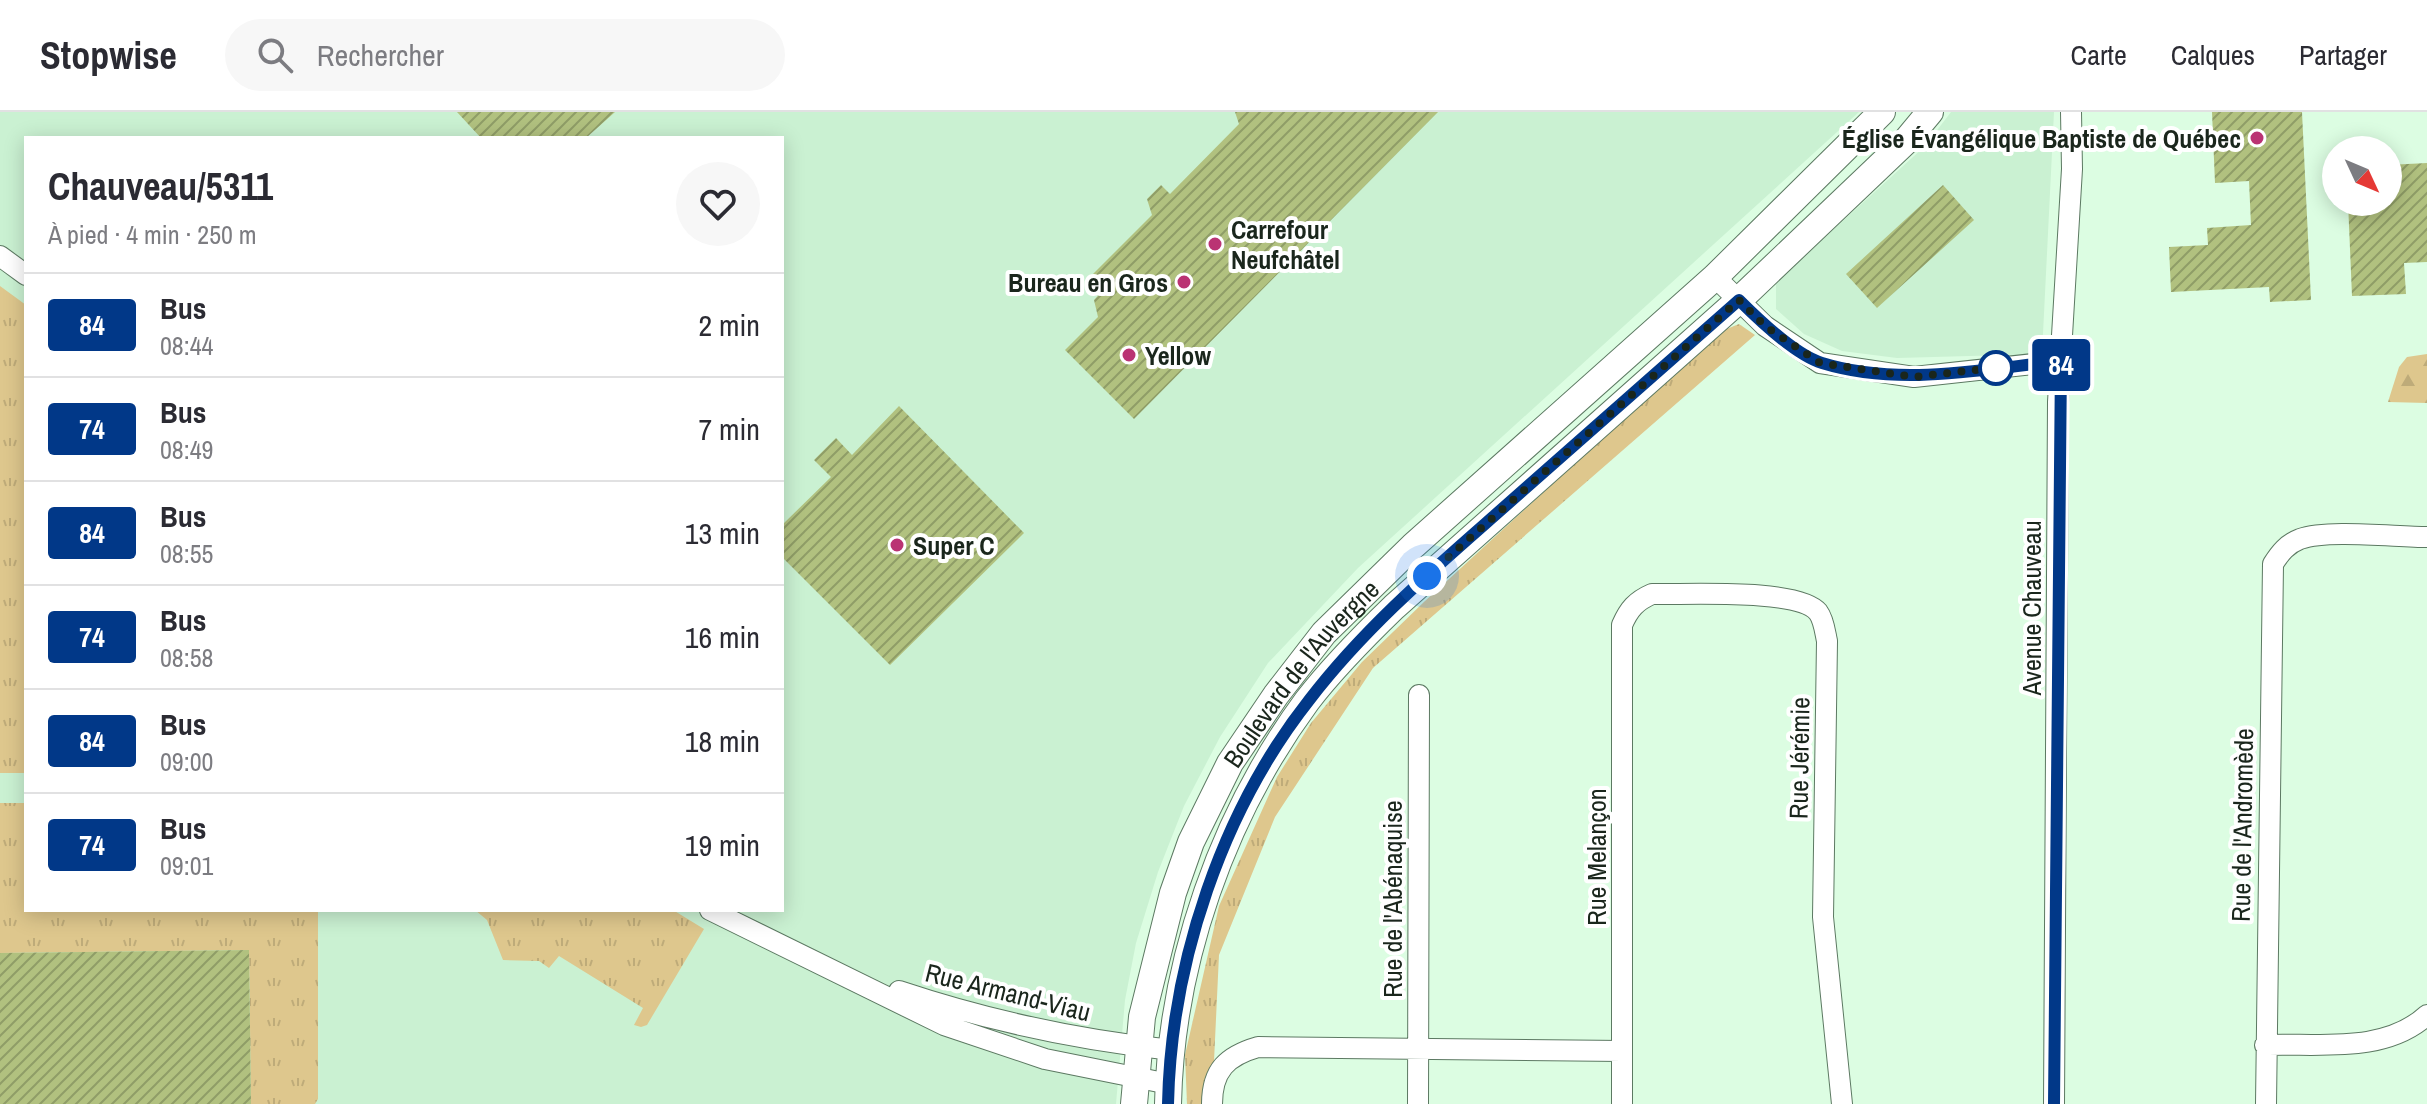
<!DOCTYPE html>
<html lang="fr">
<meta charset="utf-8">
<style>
:root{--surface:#fff;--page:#f7f7f7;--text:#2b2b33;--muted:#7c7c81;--line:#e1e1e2}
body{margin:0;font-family:"Archivo Narrow",sans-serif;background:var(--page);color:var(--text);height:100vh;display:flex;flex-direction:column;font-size:30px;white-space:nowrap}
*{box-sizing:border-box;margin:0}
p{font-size:26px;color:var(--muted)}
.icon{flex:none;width:44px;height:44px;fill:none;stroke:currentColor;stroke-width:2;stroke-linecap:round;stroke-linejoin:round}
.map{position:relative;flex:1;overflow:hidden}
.side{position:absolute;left:24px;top:24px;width:760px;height:776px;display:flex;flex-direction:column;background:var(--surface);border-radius:0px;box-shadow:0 4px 20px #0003}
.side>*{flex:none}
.badge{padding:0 16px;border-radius:6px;font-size:28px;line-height:52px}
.needle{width:52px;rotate:134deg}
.controls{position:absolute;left:2322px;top:24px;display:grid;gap:16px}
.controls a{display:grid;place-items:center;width:80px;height:80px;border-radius:50%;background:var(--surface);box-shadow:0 4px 20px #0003;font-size:40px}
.you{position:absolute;width:40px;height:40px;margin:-20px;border:6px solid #fff;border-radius:50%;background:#1a73e8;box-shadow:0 0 0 12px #1a73e833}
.map>.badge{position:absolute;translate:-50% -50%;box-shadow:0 0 0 4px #fff}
.round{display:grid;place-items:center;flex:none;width:84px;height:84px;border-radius:42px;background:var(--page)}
.head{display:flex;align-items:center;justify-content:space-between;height:136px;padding:0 24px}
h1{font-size:38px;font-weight:700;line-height:60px}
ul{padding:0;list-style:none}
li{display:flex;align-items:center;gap:24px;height:104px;padding:0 24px;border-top:2px solid var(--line)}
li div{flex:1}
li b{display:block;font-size:30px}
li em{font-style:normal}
li .badge{min-width:88px;font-weight:700;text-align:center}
header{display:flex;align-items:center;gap:48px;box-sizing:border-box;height:112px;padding:0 40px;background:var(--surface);border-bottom:2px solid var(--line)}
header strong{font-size:38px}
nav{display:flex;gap:44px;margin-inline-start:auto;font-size:28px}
.search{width:560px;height:72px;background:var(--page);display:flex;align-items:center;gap:20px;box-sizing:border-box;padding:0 28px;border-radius:44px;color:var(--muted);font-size:30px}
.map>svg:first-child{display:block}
</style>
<header>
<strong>Stopwise</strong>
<div class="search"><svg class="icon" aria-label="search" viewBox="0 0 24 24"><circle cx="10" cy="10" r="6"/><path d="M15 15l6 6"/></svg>Rechercher</div>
<nav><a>Carte</a><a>Calques</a><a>Partager</a></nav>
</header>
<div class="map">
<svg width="2427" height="992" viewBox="0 0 2427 992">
<defs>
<pattern id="grass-tufts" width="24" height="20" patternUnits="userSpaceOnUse" patternTransform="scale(2)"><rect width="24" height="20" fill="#dec78d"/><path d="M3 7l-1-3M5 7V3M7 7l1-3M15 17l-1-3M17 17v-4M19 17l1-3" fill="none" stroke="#beab79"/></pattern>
<pattern id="forest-firs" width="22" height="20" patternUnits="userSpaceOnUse" patternTransform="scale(2)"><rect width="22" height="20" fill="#dec78d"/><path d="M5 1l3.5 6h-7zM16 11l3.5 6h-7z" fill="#beab79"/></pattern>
<pattern id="building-hatch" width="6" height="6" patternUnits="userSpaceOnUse" patternTransform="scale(2)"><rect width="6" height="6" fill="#b1c17f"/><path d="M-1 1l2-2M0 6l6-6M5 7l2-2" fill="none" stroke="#8f9d67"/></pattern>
</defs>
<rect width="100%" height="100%" fill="#dcfde2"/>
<path fill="#caf1d2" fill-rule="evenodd" d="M0 0H1859L1358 456 1268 551 1220 625 1184 694 1158 760 1136 831 1125 888 1116 992H0ZM26 26H782V798H26Z
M1951 0H2054L2042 242 1897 246 1842 239 1804 222 1776 197V170L1925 34Z"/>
<path fill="url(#grass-tufts)" d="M0 174 26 193V661H0Z
M1739 212 1755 223 1373 556 1275 705 1219 843 1212 992H1187L1185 943 1219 794 1277 665 1311 611 1362 550 1425 489 1717 221Z
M0 691H26V798H318V987L315 992H251L249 838 0 841Z
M475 798H673L704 817 647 913 641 915 634 913 643 896 559 844 549 856 539 849 503 848 487 808Z"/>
<path fill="url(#forest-firs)" d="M2427 242V291L2388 290 2399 255 2407 245Z"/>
<path fill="url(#building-hatch)" d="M457 0H615L586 26H481Z
M1235 0H1438L1134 307 1065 238 1098 205 1094 188 1104 177 1091 164 1152 103 1147 87 1161 73 1170 82 1239 12Z
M2212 0H2302L2311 188 2270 190 2269 175 2171 180 2169 135 2208 133 2207 116 2251 113 2249 69 2215 71Z
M2427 51V150L2404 151 2406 182 2352 184 2348 90H2388V53Z
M1943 73 1974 108 1877 196 1846 162Z
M899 294 1024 421 890 553 782 445V413L831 365 814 348 836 326 852 343Z
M249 838 251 992H0V841Z"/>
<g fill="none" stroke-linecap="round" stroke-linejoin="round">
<g stroke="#5c7962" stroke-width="22">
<path id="minor" d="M0 144 26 163
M1715 165 1765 214 1820 251 1914 265 2061 249
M710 798 944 913 1045 947 1169 972
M899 879C989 909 1078 928 1172 938
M2265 933C2319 931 2385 942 2427 903
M1212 992C1212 958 1227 944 1258 935L1622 939
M1418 992 1419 583
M1622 992V513C1629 497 1636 489 1652 482 1685 483 1798 476 1818 500 1824 508 1825 520 1827 529L1823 805 1842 992
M2054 992 2058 290 2072 57 2071 0
M2266 992 2273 452C2280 441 2287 432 2300 427 2328 417 2395 425 2427 425"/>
</g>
<g stroke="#5c7962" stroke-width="28">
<g id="major">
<path id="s1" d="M1134 992 1142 905 1173 781 1191 730 1230 651 1276 583 1324 521 1413 434 1715 165 1882 0"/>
<path d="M1168 992C1171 850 1223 703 1307 589 1333 555 1363 525 1394 495L1739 188 1905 30 1930 0"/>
</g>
</g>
<use href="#minor" stroke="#fff" stroke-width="20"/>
<use href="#major" stroke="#fff" stroke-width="26"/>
</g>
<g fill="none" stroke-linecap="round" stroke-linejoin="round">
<g stroke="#fff" stroke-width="18">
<path id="line" d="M1168 992C1171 851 1222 698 1310 587 1363 518 1429 461 1494 404 1576 332 1658 260 1739 188 1759 208 1795 243 1822 251 1900 275 1983 257 2061 249L2054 992"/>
</g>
<use href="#line" stroke="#013888" stroke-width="12"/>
<path stroke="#1a261c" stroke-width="8" stroke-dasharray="0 14.4" d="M1427 464 1739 188 1765 214 1820 251 1914 265 2002 255 1996 256"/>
</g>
<g fill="#ba3373" stroke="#fff" stroke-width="3">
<circle cx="2257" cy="26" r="8"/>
<circle cx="1215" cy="132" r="8"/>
<circle cx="1184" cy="170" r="8"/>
<circle cx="1129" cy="243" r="8"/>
<circle cx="897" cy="433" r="8"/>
</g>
<circle fill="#fff" stroke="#013888" stroke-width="4" cx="1996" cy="256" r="16"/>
<g text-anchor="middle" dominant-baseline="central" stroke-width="8" stroke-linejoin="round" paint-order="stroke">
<g font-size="26" font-weight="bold" fill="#1a261c" stroke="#fff" text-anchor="start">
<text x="2241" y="26" text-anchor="end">Église Évangélique Baptiste de Québec</text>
<text x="1231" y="117">Carrefour<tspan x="1231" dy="30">Neufchâtel</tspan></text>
<text x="1168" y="170" text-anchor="end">Bureau en Gros</text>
<text x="1145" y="243">Yellow</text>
<text x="913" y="433">Super C</text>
</g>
<g font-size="26" fill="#1a261c" stroke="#fff">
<text transform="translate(2031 496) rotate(-90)">Avenue Chauveau</text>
<text stroke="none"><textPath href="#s1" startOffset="472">Boulevard de l'Auvergne</textPath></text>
<text transform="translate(1799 646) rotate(-89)">Rue Jérémie</text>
<text transform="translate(2242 713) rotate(-89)">Rue de l'Andromède</text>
<text transform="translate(1596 745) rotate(-90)">Rue Melançon</text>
<text transform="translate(1392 787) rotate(-90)">Rue de l'Abénaquise</text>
<text transform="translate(1008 880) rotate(14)">Rue Armand-Viau</text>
</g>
</g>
</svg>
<div class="controls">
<a><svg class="needle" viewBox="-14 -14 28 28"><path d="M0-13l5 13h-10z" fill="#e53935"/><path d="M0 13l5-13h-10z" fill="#7c7c81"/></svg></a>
</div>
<div class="you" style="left:1427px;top:464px"></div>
<b class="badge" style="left:2061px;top:253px;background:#013888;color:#fff">84</b>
<section class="side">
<div class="head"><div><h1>Chauveau/5311</h1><p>À pied · 4 min · 250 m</p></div><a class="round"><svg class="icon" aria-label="heart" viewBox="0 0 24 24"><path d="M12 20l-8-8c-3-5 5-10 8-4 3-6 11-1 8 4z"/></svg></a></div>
<ul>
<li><span class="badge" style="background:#013888;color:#fff">84</span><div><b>Bus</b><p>08:44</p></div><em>2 min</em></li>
<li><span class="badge" style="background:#013888;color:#fff">74</span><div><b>Bus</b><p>08:49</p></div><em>7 min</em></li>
<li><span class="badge" style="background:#013888;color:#fff">84</span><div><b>Bus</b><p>08:55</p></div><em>13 min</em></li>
<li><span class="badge" style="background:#013888;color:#fff">74</span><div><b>Bus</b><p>08:58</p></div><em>16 min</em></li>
<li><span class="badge" style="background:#013888;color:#fff">84</span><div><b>Bus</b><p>09:00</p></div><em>18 min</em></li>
<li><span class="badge" style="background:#013888;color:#fff">74</span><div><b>Bus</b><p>09:01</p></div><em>19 min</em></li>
</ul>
</section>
</div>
